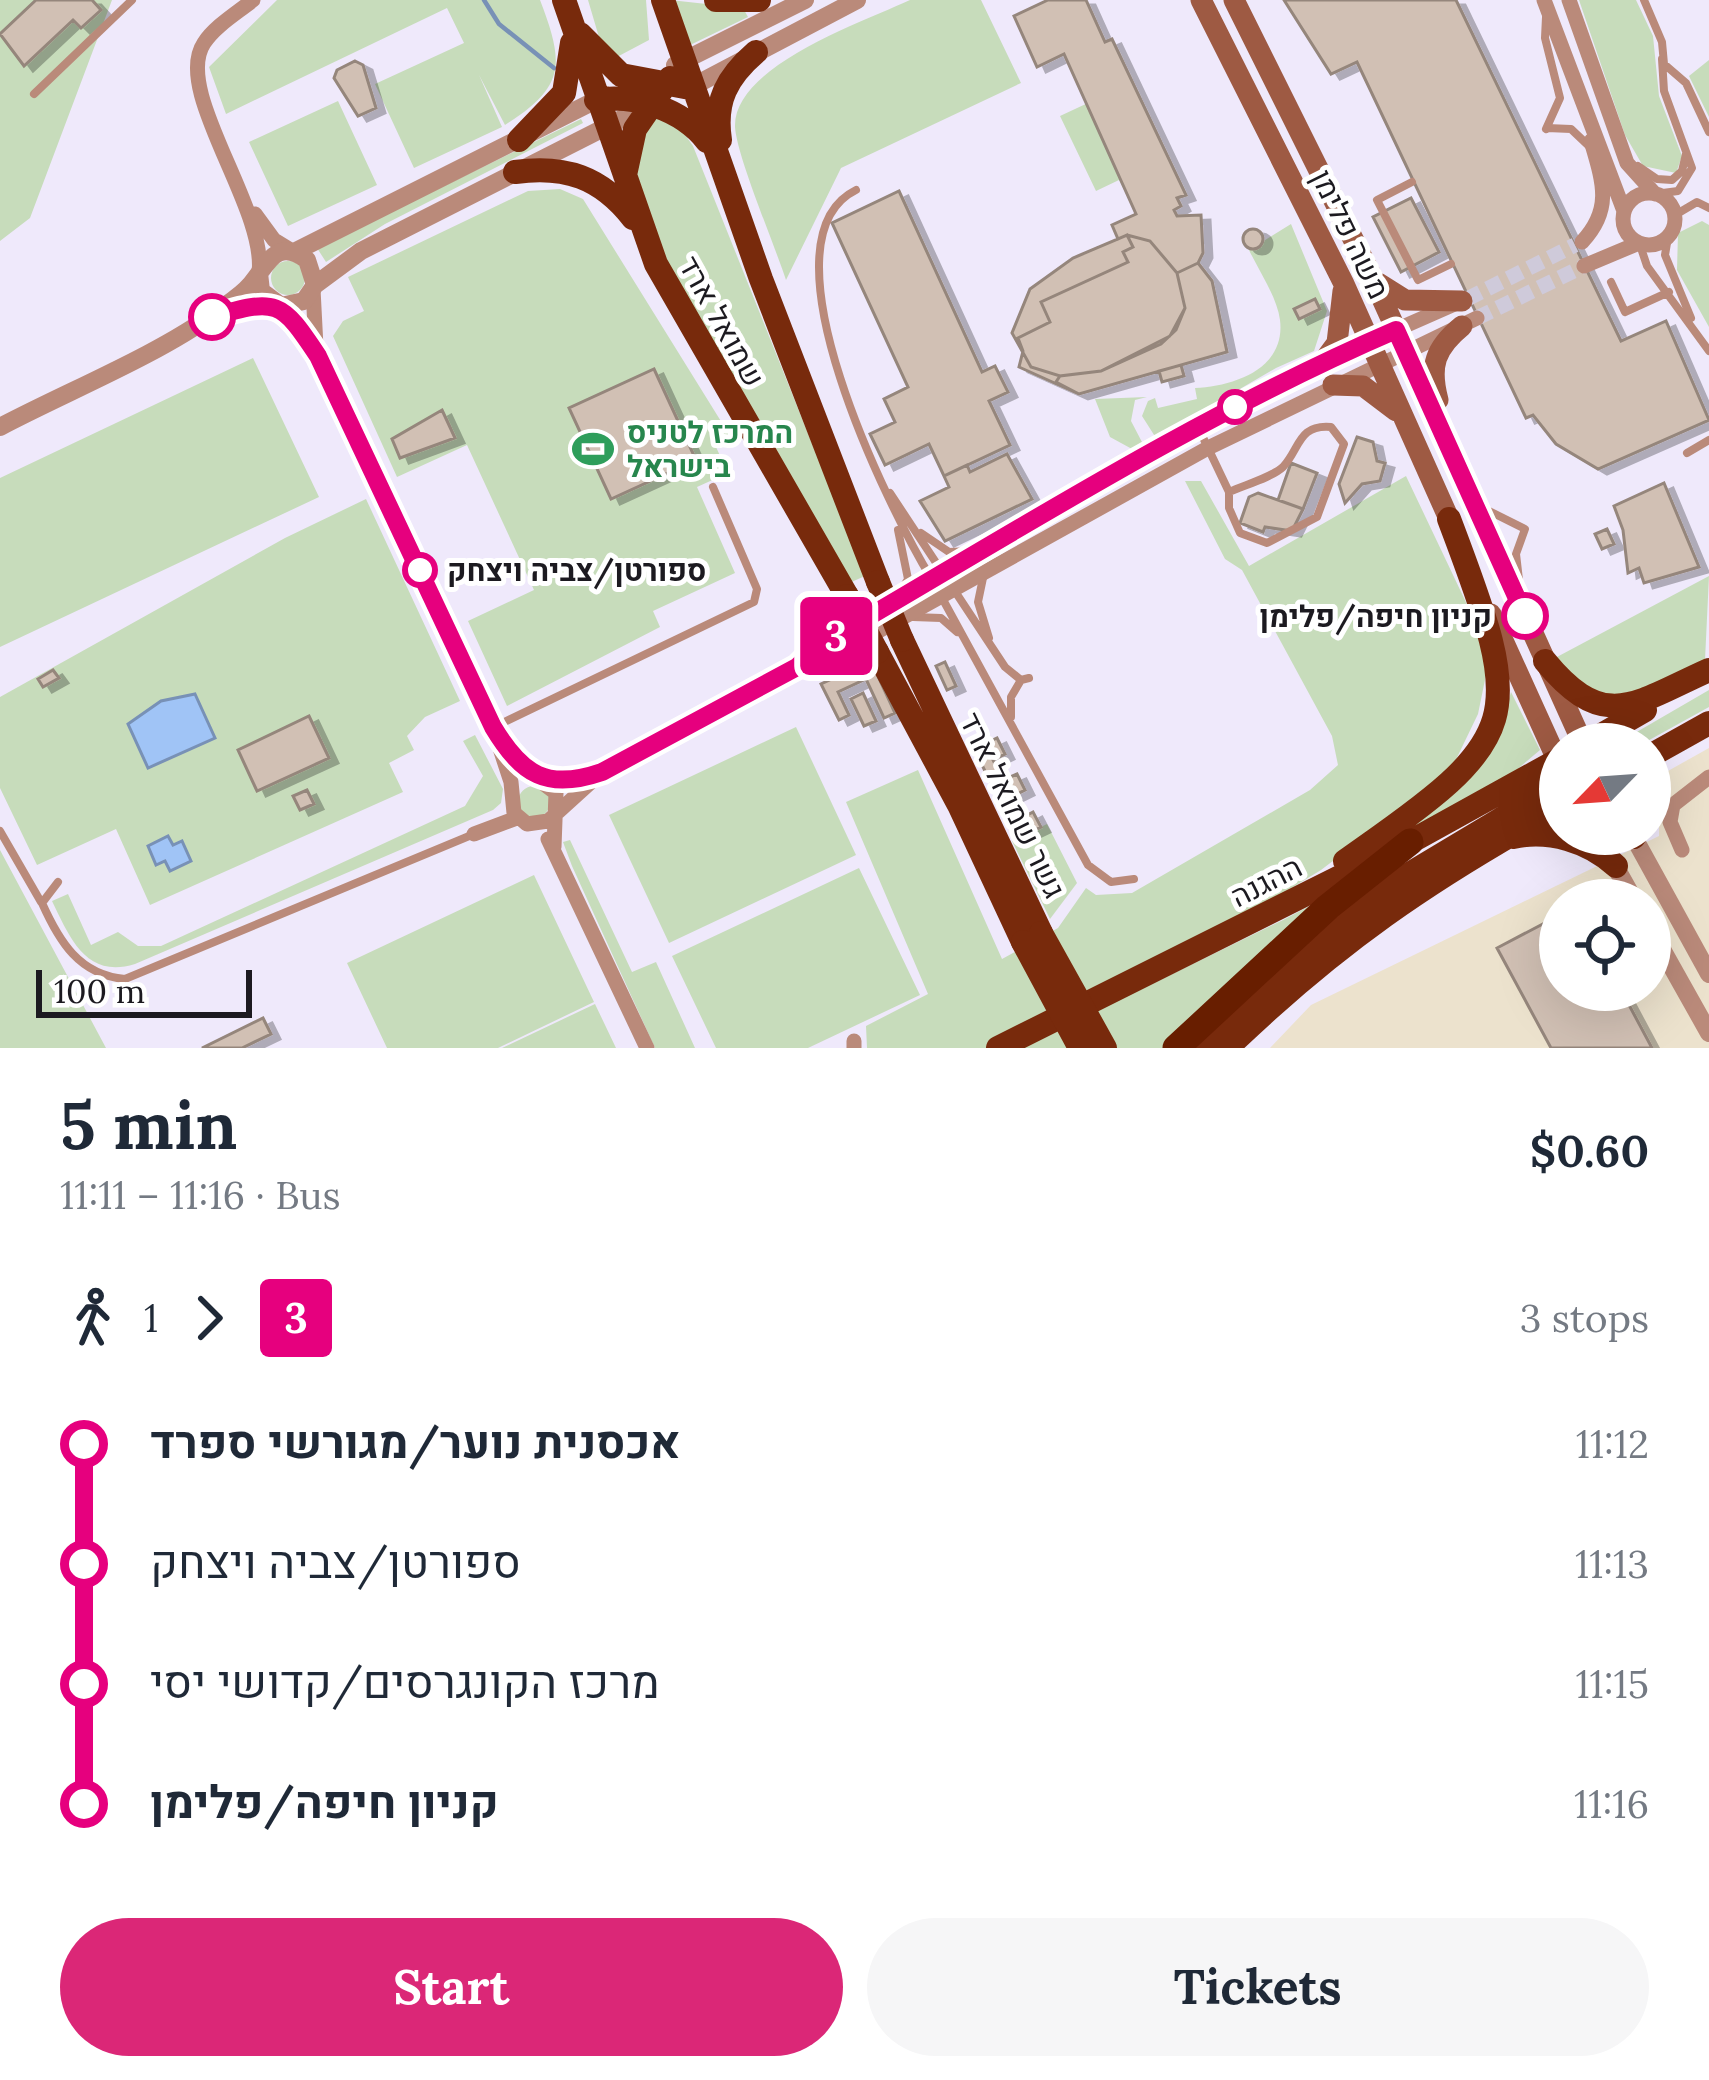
<!DOCTYPE html>
<meta charset="utf-8">
<style>
:root{--surface:#fff;--page:#f6f6f7;--text:#1f2937;--muted:#747a83;--accent:#db2777}
body{margin:0;font-family:Lora,Heebo,serif;background:var(--page);color:var(--text);height:100vh;display:flex;flex-direction:column;font-size:45px;white-space:nowrap}
*{box-sizing:border-box;margin:0}
p{font-size:39px;color:var(--muted)}
.icon{flex:none;width:66px;height:66px;fill:none;stroke:currentColor;stroke-width:2;stroke-linecap:round;stroke-linejoin:round}
.map{position:relative;height:1048px;overflow:hidden}
.panel{display:flex;flex-direction:column;background:var(--surface);flex:1}
.panel>*{flex:none}
.badge{padding:0 24px;border-radius:9px;font-size:42px;line-height:78px}
.needle{width:78px;rotate:245deg}
.buttons{position:absolute;left:1539px;top:723px;display:grid;gap:24px}
.buttons a{display:grid;place-items:center;width:132px;height:132px;border-radius:50%;background:var(--surface);box-shadow:0 12px 48px #0002;font-size:60px}
.scale{position:absolute;left:36px;bottom:30px;width:216px;box-sizing:border-box;padding-left:12px;border:6px solid #1c1a20;border-top:0;font-size:33px;line-height:42px;white-space:nowrap;color:#1c1a20;-webkit-text-stroke:9px #fff;paint-order:stroke}
.map>.badge{position:absolute;translate:-50% -50%;box-shadow:0 0 0 6px #fff}
.legs{display:flex;align-items:center;gap:18px;height:132px;padding:0 60px;font-size:39px}
.legs p{margin-inline-start:auto}
.head{display:flex;align-items:center;justify-content:space-between;height:204px;padding:0 60px}
h1{font-size:66px;font-weight:700;line-height:90px}
.cta{display:flex;gap:24px;margin-top:auto;padding:24px 60px}
.cta a{flex:1;height:138px;border-radius:72px;background:var(--accent);color:#fff;font-size:48px;font-weight:700;line-height:138px;text-align:center}
.cta a+a{background:var(--page);color:var(--text)}
ul{padding:0 60px;list-style:none}
li{display:flex;align-items:center;gap:42px;height:120px;font-size:45px}
li i{display:grid;place-items:center;width:18px;height:100%;margin:0 15px;background:currentColor}
li i::after{content:'';width:30px;height:30px;margin:-15px;border:9px solid;border-radius:50%;background:var(--surface)}
li p{margin-inline-start:auto}
li:first-child i{background:linear-gradient(#0000 50%,currentColor 0)}
li:last-child i{background:linear-gradient(currentColor 50%,#0000 0)}
.map>svg:first-child{display:block}
</style>
<div class="map">
<svg width="1709" height="1048" viewBox="0 0 1709 1048">
<defs>
<filter id="shadow"><feDropShadow dx="9" dy="5" stdDeviation="0" flood-color="#0004"/></filter>
</defs>
<rect width="100%" height="100%" fill="#efe9fb"/>
<path fill="#ece2cd" fill-rule="evenodd" d="M1709 748V1048H1270L1311 1005 1659 836V776ZM1560 900H1650V990H1560Z"/>
<path fill="#c7dcbb" d="M0 0H112L30 218 0 241Z
M277 0H540C565 65 565 87 505 125L479 75 502 127 414 168 375 84 464 43 447 8 226 114 209 67Z
M588 0H646L649 40 615 58 601 44Z
M670 0 743 8 748 17 688 46Z
M910 0H981L1021 83 841 168 786 280C775 246 737 157 735 127 733 66 863 22 910 0Z
M1579 0H1636L1653 36 1659 96 1682 156 1676 173 1643 166 1625 135Z
M1709 60V117L1689 76Z
M1120 88 1163 181 1128 197 1119 180 1096 191 1060 116Z
M338 101 377 185 288 226 249 142Z
M654 114 681 129 693 146 865 576 847 584 654 240 634 162Z
M581 119 583 123 385 224 326 262 317 248Z
M528 191 560 189 583 199 732 439 716 447 728 473 697 487 735 573 653 611 660 627 507 706 468 621 534 590 467 445 397 477 333 336 343 321 364 311 348 277Z
M1702 221 1709 225V327L1677 270 1678 233Z
M1291 224 1327 311 1314 351 1276 368 1156 438 1142 416 1148 401 1155 398 1158 408 1197 399 1195 388C1234 386 1286 369 1280 320 1277 297 1259 271 1249 250Z
M271 278a17 17 0 1 1 34 0a17 17 0 1 1-34 0Z
M253 358 319 497 0 647V478Z
M1147 397 1135 400 1131 421 1143 444 1132 449 1110 437 1095 399Z
M1406 476 1482 636 1487 670 1478 714 1450 772 1321 870 1217 933 986 1048H867L866 1026 928 994 846 802 918 770 1002 959 1058 928 1086 888 1096 895 1132 893 1310 790 1338 765 1332 736 1242 570 1225 559 1185 481H1201L1249 566Z
M366 499 460 701 425 717 407 736 414 750 389 763 403 792 150 905 116 829 37 865 0 788V697L285 538Z
M1709 576 1705 660 1653 687 1597 702 1555 658Z
M1709 690V707L1642 744H1616Z
M1511 692 1540 750 1514 772 1416 830 1415 820 1501 727Z
M796 727 856 855 669 943 609 815Z
M475 735 503 789 501 803 493 810 135 964C86 979 70 938 52 901L68 894 91 945 118 932 138 946H161L465 806 483 776 463 741Z
M518 802a16 16 0 1 1 32 0a16 16 0 1 1-32 0Z
M1047 824 1077 883 1050 919 1012 841Z
M570 840 632 972 656 962 695 1048H655L572 866 563 842Z
M0 850 106 1048H0Z
M859 868 920 995 808 1048H716L672 956Z
M534 875 594 1002 498 1048H387L347 963Z
M1317 902 1166 1048H1021L1283 920Z
M595 1004 616 1048H502Z"/>
<path fill="#a0c4f6" stroke="#7891b6" stroke-width="3" d="M195 694 215 738 148 768 128 724 161 701Z
M168 836 173 845 182 841 191 861 170 871 165 861 156 865 148 846Z"/>
<g fill="none" stroke-linecap="round" stroke-linejoin="round">
<path stroke="#7891b6" stroke-width="4.5" d="M484 0 499 24 554 68"/>
</g>
<path fill="#d1c0b4" stroke="#95867b" stroke-width="3" filter="url(#shadow)" d="M36 0H92L101 10 81 28 73 20 24 66 0 34Z
M1048 0H1086L1105 42 1112 39 1186 195 1177 198 1181 206 1174 210 1177 216 1201 215 1203 253 1198 263 1212 281 1227 352 1079 394 1019 367 1023 351 1018 338 1050 322 1041 302 1128 262 1123 252 1133 247 1127 235 1118 239 1112 225 1136 214 1064 54 1037 67 1014 16Z
M1284 0H1456L1621 341 1666 321 1709 420 1598 469 1556 444 1533 415 1526 418 1357 62 1331 74Z
M355 61 363 65 376 108 358 116 334 78 337 70Z
M899 191 982 372 995 366 1008 392 989 401 1010 445 944 476 929 444 885 465 870 434 895 422 884 399 908 387 832 223Z
M1411 198 1439 252 1401 272 1373 217Z
M1243 239a10 10 0 1 1 20 0a10 10 0 1 1-20 0Z
M1127 235 1150 241 1177 273 1185 308 1176 330 1161 344 1101 371 1060 376 1031 367 1012 333 1030 289 1073 258Z
M1198 263 1212 281 1227 352 1079 394 1056 382 1060 376 1101 371 1170 336 1185 308 1177 273Z
M1315 299 1320 309 1299 319 1294 309Z
M1181 365 1184 376 1162 382 1159 371Z
M654 369 696 460 611 499 569 408Z
M442 410 455 438 400 458 392 439Z
M1357 437 1373 442 1377 461 1385 463 1380 481 1362 484 1345 503 1339 484Z
M1007 454 1032 499 945 541 920 501 949 487 944 476 967 465 970 472Z
M1291 463 1317 473 1303 509 1278 500Z
M1664 483 1699 567 1644 583 1639 568 1628 573 1623 530 1614 506Z
M1258 493 1303 509 1292 531 1265 527 1263 532 1240 523 1249 497Z
M1607 529 1614 544 1602 549 1595 534Z
M871 661 895 713 884 718 866 679 838 692 849 715 839 720 821 684Z
M945 662 956 686 947 690 936 666Z
M53 670 59 678 43 687 38 679Z
M863 693 876 721 864 726 851 699Z
M309 716 329 758 257 791 238 750Z
M997 738 1005 754 993 760 1007 788 996 793 974 749Z
M1017 774 1025 790 1011 797 1003 780Z
M307 790 314 804 300 810 293 796Z
M1010 794 1022 818 1033 812 1041 827 1018 838 999 800Z
M1560 915V990H1621L1652 1048H1551L1497 948Z
M263 1018 271 1034 242 1048H202Z"/>
<g fill="none" stroke-linecap="round" stroke-linejoin="round">
<path stroke="#cfcada" stroke-width="15" stroke-dasharray="15 8" stroke-linecap="butt" d="M1467 299 1575 245
M1477 318 1584 266"/>
<path stroke="#ba8a7a" stroke-width="8" d="M1644 0 1662 42 1664 64 1686 83 1709 132
M34 94 132 0
M1547 128 1571 129 1590 147
M1546 129 1560 98 1545 38 1546 17
M1638 166 1657 179 1672 180 1682 171 1686 154
M1412 182 1377 200 1418 280 1451 264
M856 190C754 240 891 512 931 578
M1655 194 1678 191 1692 168 1664 91 1662 59
M1675 215 1697 202 1709 208
M1668 237 1665 255 1691 318
M1640 245 1647 266 1709 351
M1611 282 1625 312 1669 292
M1198 427 1229 492V508L1240 533 1267 543 1317 517 1344 444 1331 427C1298 424 1300 449 1283 467 1271 478 1244 485 1229 492
M1687 453 1709 440
M890 493 1005 667 1021 680 1029 678
M1485 509 1525 529 1516 554 1519 580
M921 533 949 552 971 551
M983 578 978 602 989 638
M898 596 908 579 898 530
M941 596 1088 865 1111 882 1134 879
M913 617 941 618 957 632
M1011 717V697L1021 680
M494 727 754 602 757 589 713 487
M0 831 41 902
M58 882 42 903C59 941 79 975 125 979L474 834"/>
<path stroke="#ba8a7a" stroke-width="15" d="M253 0C237 13 215 26 204 43 172 91 267 208 259 273
M1544 0 1624 211
M1569 0 1627 163 1655 194
M1623 219a26 26 0 1 1 52 0a26 26 0 1 1-52 0Z
M255 214 274 240 292 251
M1582 242C1613 209 1603 182 1591 141
M1584 266 1639 243
M313 289 316 347
M281 306 318 355 493 727 519 765 556 793 554 847
M797 667 821 663 1208 448 1477 318
M493 727 511 782 514 813 527 824 548 821 602 772 797 667 817 647 1198 427 1323 362 1457 303
M474 834 517 818
M548 839 647 1048
M1682 850 1670 822 1673 805 1709 777
M854 1048V1041"/>
<path stroke="#ba8a7a" stroke-width="18" d="M675 65 805 0
M686 90 857 0
M294 252 606 95
M315 285 361 251 649 105
M0 427C66 392 156 356 215 313 227 304 241 296 251 284 268 264 276 237 307 260L315 285 304 301 281 306 261 291 259 273
M1597 834 1634 900
M1632 834 1709 974
M1650 928 1709 1033"/>
<path stroke="#9e5a43" stroke-width="21" d="M1201 0 1344 284 1454 530
M1234 0 1374 281 1583 744
M1378 283 1405 300 1462 301
M1323 362 1337 343 1343 291
M1333 385 1363 386 1396 411
M1438 400C1429 366 1435 348 1462 326
M1491 614 1560 766"/>
<path stroke="#782a0c" stroke-width="24" d="M564 0 656 264 847 596
M663 0 761 279 878 582
M716 0H759
M580 34 621 75 690 88
M596 100C635 94 682 109 707 141
M519 140 564 93 572 43
M720 140C714 101 727 77 756 52
M515 172C565 165 601 177 633 218
M625 175 635 129 670 78
M902 640 1041 933
M877 652 959 805 1023 942
M1545 661C1605 734 1635 703 1709 670
M1586 744 1645 710
M1650 756 1709 723
M1633 834 1634 837
M1513 837C1549 829 1589 841 1616 866
M1345 861C1527 735 1526 722 1449 519
M998 1048 1410 842 1560 759
M1201 1048 1298 956 1381 891 1560 784
M1227 1048C1336 943 1428 880 1560 807"/>
<path stroke="#681e00" stroke-width="27" d="M1176 1048 1328 907 1410 842"/>
<path stroke="#782a0c" stroke-width="24" d="M878 582 902 640
M847 596 877 652
M1041 933 1105 1048
M1023 942 1080 1048"/>
</g>
<g fill="none" stroke-linecap="round" stroke-linejoin="round">
<g stroke="#fff" stroke-width="27">
<path id="line-1" d="M212 317C277 298 281 300 318 356L493 727C522 775 547 791 602 772L797 667 817 647C1007 537 1194 417 1396 330L1525 616"/>
</g>
<use href="#line-1" stroke="#e6007e" stroke-width="18"/>
</g>
<defs>
<g id="stadium-bare" transform="scale(3.24)"><path d="M0-5a6.5 5 0 1 0 0 10a6.5 5 0 1 0 0-10ZM-3.5-1.8h7v3.6h-7Z" fill="#2e9e5b" stroke="#fff" stroke-width="2.5" paint-order="stroke"/></g>
</defs>
<g fill-rule="evenodd">
<use href="#stadium-bare" x="593" y="449"/>
</g>
<g fill="#fff" stroke="#e6007e" stroke-width="6">
<circle cx="212" cy="317" r="21"/>
<circle cx="1235" cy="407" r="15"/>
<circle cx="420" cy="570" r="15"/>
<circle cx="1525" cy="616" r="21"/>
</g>
<g text-anchor="middle" dominant-baseline="central" stroke-width="10" stroke-linejoin="round" paint-order="stroke">
<g font-size="30" fill="#1c1a20" stroke="#fff">
<text transform="translate(1351 234) rotate(64)">משה פלימן</text>
<text transform="translate(722 321) rotate(61)">שמואל ארד</text>
<text transform="translate(1013 805) rotate(64)">גשר שמואל ארד</text>
<text transform="translate(1266 881) rotate(-27)">ההגנה</text>
</g>
<g font-size="30" font-weight="bold" fill="#27864d" stroke="#fff" text-anchor="start">
<text x="627" y="432">המרכז לטניס<tspan x="627" dy="34">בישראל</tspan></text>
</g>
<g font-size="30" font-weight="bold" fill="#1c1a20" stroke="#fff" text-anchor="start">
<text x="447" y="570">ספורטן/צביה ויצחק</text>
<text x="1492" y="616" text-anchor="end">קניון חיפה/פלימן</text>
</g>
</g>
</svg>
<div class="buttons">
<a><svg class="needle" viewBox="-14 -14 28 28"><path d="M0-13l5 13h-10z" fill="#e53935"/><path d="M0 13l5-13h-10z" fill="#747a83"/></svg></a>
<a><svg class="icon" aria-label="locate" viewBox="0 0 24 24"><circle cx="12" cy="12" r="6"/><path d="M12 2v4M12 18v4M2 12h4M18 12h4"/></svg></a>
</div>
<div class="scale">100 m</div>
<b class="badge" style="left:836px;top:636px;background:#e6007e;color:#fff">3</b>
</div>
<section class="panel">
<div class="head"><div><h1>5 min</h1><p>11:11 – 11:16 · Bus</p></div><b>$0.60</b></div>
<div class="legs"><svg class="icon" aria-label="walk" viewBox="0 0 24 24"><circle cx="13" cy="4" r="2"/><path d="M13 8l-2 6 4 7M11 14l-3 7M7 12l3-4h3l4 4"/></svg>1<svg class="icon" aria-label="forward" viewBox="0 0 24 24"><path d="M9 5l7 7-7 7"/></svg><b class="badge" style="background:#e6007e;color:#fff">3</b><p>3 stops</p></div>
<ul>
<li><i style="color:#e6007e"></i><b>אכסנית נוער/מגורשי ספרד</b><p>11:12</p></li>
<li><i style="color:#e6007e"></i><span>ספורטן/צביה ויצחק</span><p>11:13</p></li>
<li><i style="color:#e6007e"></i><span>מרכז הקונגרסים/קדושי יסי</span><p>11:15</p></li>
<li><i style="color:#e6007e"></i><b>קניון חיפה/פלימן</b><p>11:16</p></li>
</ul>
<div class="cta"><a>Start</a><a>Tickets</a></div>
</section>
